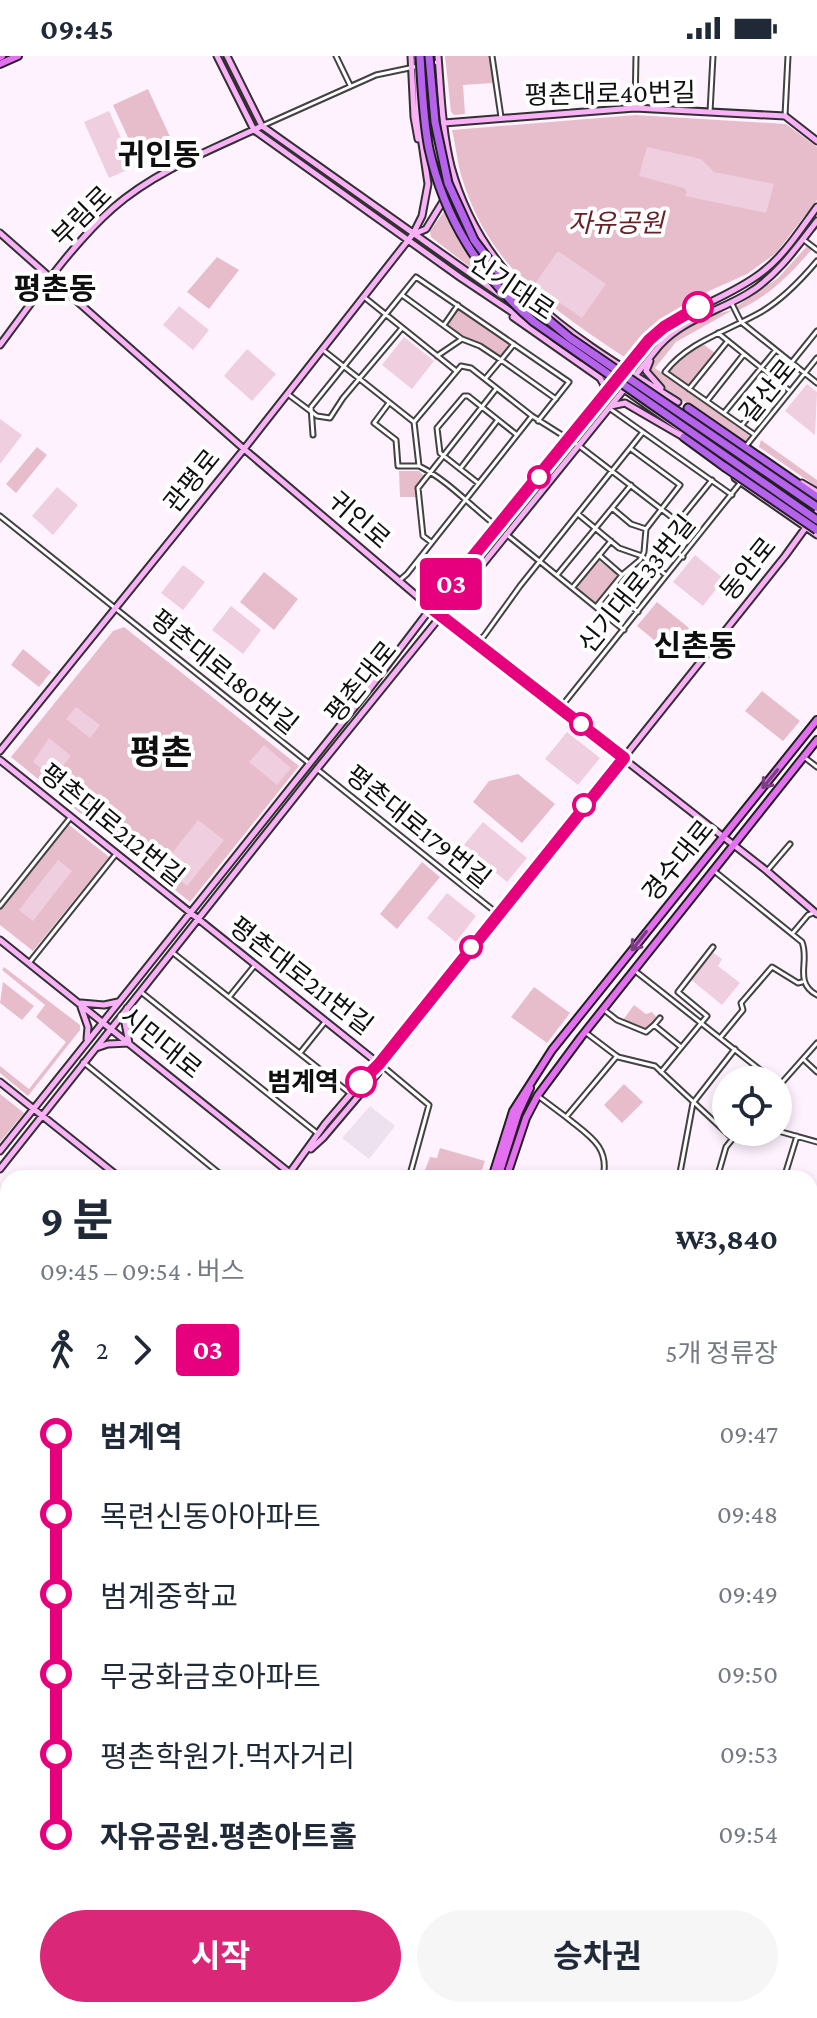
<!DOCTYPE html>
<html lang="ko">
<meta charset="utf-8">
<style>
:root{--surface:#fff;--page:#f6f6f7;--text:#1f2937;--muted:#747a83;--accent:#db2777}
body{margin:0;font-family:"Crimson Pro","Noto Sans KR",serif;background:var(--page);color:var(--text);height:100vh;display:flex;flex-direction:column;font-size:30px;white-space:nowrap}
*{box-sizing:border-box;margin:0}
p{font-size:26px;color:var(--muted)}
.icon{flex:none;width:44px;height:44px;fill:none;stroke:currentColor;stroke-width:2;stroke-linecap:round;stroke-linejoin:round}
.map{position:relative;flex:1;overflow:hidden}
.sheet{position:absolute;left:0px;top:1114px;width:818px;height:848px;display:flex;flex-direction:column;background:var(--surface);border-radius:24px 24px 0 0;box-shadow:0 4px 12px #0003}
.sheet>*{flex:none}
.badge{padding:0 16px;border-radius:6px;font-size:28px;line-height:52px}
.tools{position:absolute;left:712px;top:1010px;display:grid;gap:16px}
.tools a{display:grid;place-items:center;width:80px;height:80px;border-radius:50%;background:var(--surface);box-shadow:0 4px 12px #0003;font-size:40px}
.map>.badge{position:absolute;translate:-50% -50%;box-shadow:0 0 0 4px #fff}
.legs{display:flex;align-items:center;gap:12px;height:88px;padding:0 40px;font-size:26px}
.legs p{margin-inline-start:auto}
.overview{display:flex;align-items:center;justify-content:space-between;height:136px;padding:0 40px}
h1{font-size:44px;font-weight:700;line-height:60px}
.cta{display:flex;gap:16px;margin-top:auto;padding:16px 40px}
.cta a{flex:1;height:92px;border-radius:48px;background:var(--accent);color:#fff;font-size:32px;font-weight:700;line-height:92px;text-align:center}
.cta a+a{background:var(--page);color:var(--text)}
ul{padding:0 40px;list-style:none}
li{display:flex;align-items:center;gap:28px;height:80px;font-size:30px}
li i{display:grid;place-items:center;width:12px;height:100%;margin:0 10px;background:currentColor}
li i::after{content:'';width:20px;height:20px;margin:-10px;border:6px solid;border-radius:50%;background:var(--surface)}
li p{margin-inline-start:auto}
li:first-child i{background:linear-gradient(#0000 50%,currentColor 0)}
li:last-child i{background:linear-gradient(currentColor 50%,#0000 0)}
.status{display:flex;justify-content:space-between;align-items:center;height:56px;padding:0 40px;background:var(--surface);direction:ltr}
.status svg{height:22px;fill:currentColor}
.map>svg:first-child{display:block}
</style>
<div class="status"><b>09:45</b><svg viewBox="0 0 49 12"><path d="M0 12V9h3v3zM5 12V6h3v6zM10 12V3h3v9zM15 12V0h3v12zM26 1h20v11H26zM47 4h2v5h-2z"/></svg></div>
<div class="map">
<svg width="817" height="1962" viewBox="0 0 817 1962">
<rect width="100%" height="100%" fill="#fef2fe"/>
<path fill="#e4eded" d="M810 1300 817 1303V1358L815 1364 810 1362Z"/>
<path fill="#e7bdcc" d="M445 0H489L493 27 463 29 465 58 454 59 451 56Z
M148 33 172 85 137 101 113 49Z
M635 59 786 68 817 91V144L776 197 747 218 709 235 657 267 627 300H623C551 252 489 211 462 122 457 106 456 90 452 74Z
M454 142 475 187 530 253 529 257 431 181 430 175Z
M808 189 812 193C789 220 769 240 737 255V250L778 222Z
M217 201 239 214 209 253 187 236Z
M458 252 512 288 501 301 481 288 462 282 446 270Z
M733 254 676 286 655 312 750 380 745 387 651 323 648 315C660 283 700 260 733 254Z
M703 288 715 297 688 329 668 315 692 293Z
M761 384 817 424V431L759 391Z
M37 391 47 399 16 437 6 428Z
M399 415H419L425 421 417 432 418 441H400Z
M597 503 619 520 596 549 574 532Z
M264 516 298 543 274 574 240 546Z
M657 546 689 572 670 597 637 570Z
M124 571 299 710 190 846 11 701 113 575Z
M23 593 51 616 39 631 11 609Z
M762 635 800 665 783 685 745 655Z
M518 718 555 748 522 787 473 746 489 725Z
M68 768 109 801 33 895 0 869V853Z
M422 806 440 821 397 873 380 858Z
M4 911 80 969V974L28 1040 0 1017V1010L29 1033 66 986 36 961 45 949 2 914Z
M3 926 34 950 22 964 0 947Z
M534 931 570 957 547 987 511 961Z
M634 949 646 958 652 956 658 963 648 975 623 964Z
M624 1028 643 1046 622 1067 604 1049Z
M0 1038 24 1057 0 1086Z
M440 1092 485 1105 479 1122H422L430 1101 437 1102Z"/>
<path fill="#efcedf" d="M109 55 134 111 109 122 84 66Z
M647 91 701 103 714 116 774 128 766 157 685 140 687 136 684 132 639 120Z
M558 195 606 228 582 262 534 229Z
M179 250 209 274 193 294 163 269Z
M404 281 434 305 412 333 382 309Z
M247 293 276 318 252 345 224 320Z
M807 328 817 336 815 379 785 355Z
M0 363 22 379 0 408Z
M57 431 78 449 53 479 32 460Z
M695 499 724 523 703 550 673 526Z
M183 509 205 526 183 554 161 537Z
M231 550 261 574 243 598 212 574Z
M76 651 100 669 90 682 66 663Z
M567 676 600 702 578 729 545 703Z
M49 682 71 700 61 712 53 706 58 711 51 720 33 706Z
M264 689 291 712 277 729 249 706Z
M198 764 224 784 187 830 162 810Z
M483 766 527 802 507 826 463 790Z
M58 804 72 815 33 865 19 854Z
M447 837 476 860 456 886 427 862Z
M712 896 722 903 718 910 740 927 722 949 689 922Z"/>
<path fill="#ede0ef" d="M370 1050 395 1070 369 1103 342 1082Z"/>
<g fill="none" stroke-linecap="round" stroke-linejoin="round">
<g stroke="#424242" stroke-width="7">
<path id="street" d="M336 0 350 29
M492 0 501 61
M635 52 636 0
M710 56 713 0
M785 60 788 0
M262 70 376 19 438 6
M804 184 817 194
M402 239 462 283
M364 241 455 314
M731 246 741 266 817 327
M444 269 458 249
M718 277 790 335
M323 294 414 366
M437 300 462 283 480 290 501 304 514 288
M792 306 817 275
M485 323 501 304 556 343
M689 333 727 286
M289 339 317 360 330 362 343 342 402 272
M707 345 744 298
M389 347 374 367 396 384 398 410H419
M609 352 732 439
M724 357 775 295
M532 360 578 389 678 466
M742 369 777 325
M313 379 311 351 416 221 569 326 538 365
M755 379 665 316C689 285 728 275 761 256 783 243 801 224 817 205
M746 390 817 302
M460 413 497 365
M478 427 440 397 437 372 464 340H468L517 379
M612 452 631 468 646 473
M578 458 619 492 642 500 666 519
M0 460 310 708
M506 478 624 574
M431 486 423 480 418 432 496 333
M599 499 622 519
M683 501 669 490V477L712 424
M557 519 631 429
M400 524 407 518 532 360 471 312 461 310 414 366 419 410C446 423 471 450 494 468L497 471
M573 531 611 485
M611 534 638 556
M596 551 622 519 640 504 644 496 646 473 680 429 631 393
M476 586 484 580 520 530 643 376
M561 651 741 426
M804 701 817 711
M317 713 498 858
M713 814 802 886C810 906 793 926 817 939
M767 815 790 788
M0 850 70 762
M792 878 808 859 813 857
M172 896 351 1038
M29 907 116 798
M634 914 773 1024
M141 936 317 1077
M230 940 255 909
M603 953 617 964 646 976 654 969 681 991
M654 969 660 962
M585 976 618 1001 655 1010 732 1082
M720 982 743 954 741 947 772 911 798 927 802 926
M300 997 325 966
M803 1003 817 1016
M83 1006 225 1122
M380 1008 429 1049 409 1122
M661 1016 707 960 678 936 713 891
M778 1031 817 987
M538 1040 566 1061 617 1000
M566 1061C589 1080 610 1090 603 1122
M778 1075 817 1086
M679 1122 693 1047 735 993
M717 1122 726 1091 738 1076
M784 1122 797 1080
M810 1150 817 1152
M810 1473 817 1480
M810 1599 817 1592
M810 1658 817 1665
M810 1733 817 1727
M0 1883 8 1879
M810 1932 817 1919
M810 1936 817 1940
M810 1950 817 1958
M45 1954 47 1962
M216 1954 221 1962
M330 1954V1962
M199 1962 214 1954"/>
</g>
<g stroke="#313131" stroke-width="9">
<path id="secondary" d="M217 0 254 74 461 222 549 281
M227 0 262 70 509 245
M411 0 414 61 418 83
M438 0C441 36 442 74 451 110 484 232 579 284 678 346
M444 67 635 52 785 60 817 85
M0 177 244 393 431 552 767 815 817 858
M414 178 426 173 450 134V131
M513 261 600 322 604 329 602 340
M551 270 566 285
M0 289C33 245 72 188 113 152 155 115 211 94 262 70
M584 305 693 382
M650 305 646 315 661 332
M611 350 625 347 687 383
M704 381 810 450
M735 422 817 479
M802 427 817 436
M0 695 244 393 413 178 422 160 428 128 419 67 417 0
M0 704 379 1008
M0 884 296 1122
M81 947 104 949 118 946
M81 951 88 971 87 983
M96 992 108 988 129 987 125 967 127 952
M0 1026 120 1122
M311 1093 323 1082 378 1017 379 1009
M0 1095 370 632 431 552 649 284C682 253 726 244 761 217 784 200 800 174 817 151
M0 1113 317 713 660 289C684 263 717 256 747 238 776 221 797 191 817 165
M286 1122 325 1068 373 1012 379 1008 785 500 817 456
M810 1245 817 1187
M0 1269 8 1275
M810 1287 817 1290
M810 1387 817 1384
M810 1440 817 1433
M0 1527 8 1533
M0 1589 8 1571
M810 1803 817 1796
M810 1889 817 1881
M810 1911 817 1915
M446 1962V1954
M679 1962V1954
M757 1962 762 1954"/>
</g>
<g stroke="#202020" stroke-width="10">
<path id="primary" d="M0 1 2 0
M0 8 18 0
M492 1122 513 1055 552 994 817 664
M498 1122 518 1058 530 1032
M506 1122 526 1062 538 1039 581 981 817 684
M0 1651 8 1662
M165 1954 169 1962
M271 1954V1962
M277 1954 278 1962
M285 1954V1962
M290 1954V1962"/>
</g>
<g stroke="#202020" stroke-width="11">
<path id="highway" d="M688 352 817 441
M684 381 725 411"/>
</g>
<use href="#street" stroke="#fff" stroke-width="3"/>
<use href="#secondary" stroke="#fab1f8" stroke-width="5"/>
<use href="#primary" stroke="#e46ff1" stroke-width="6"/>
<use href="#highway" stroke="#b562ec" stroke-width="7"/>
<path stroke="#3c2eb8" stroke-width="2" d="M810 1846 817 1839
M810 1862 817 1855
M703 1962 710 1954"/>
<g stroke="#202020" stroke-width="11" stroke-linecap="butt">
<path id="highway-bridge" d="M420 0C422 31 423 63 429 93 444 162 481 221 534 266L817 464
M429 0 435 66 448 127 474 184 511 233 570 282 817 451
M725 411 817 474"/>
</g>
<use href="#highway-bridge" stroke="#b562ec" stroke-width="7"/>
</g>
<defs><path id="oneway-shaft" d="M-6 0H5M1.5-3L5.5 0L1.5 3" fill="none" stroke-width="1.6" stroke-linecap="round" stroke-linejoin="round" transform="scale(2)"/></defs>
<g stroke="#7a3f80">
<use href="#oneway-shaft" transform="translate(770 723) rotate(129)"/>
<use href="#oneway-shaft" transform="translate(639 885) rotate(128)"/>
</g>
<g fill="none" stroke-linecap="round" stroke-linejoin="round">
<g stroke="#fff" stroke-width="18">
<path id="line-1" d="M361 1026 379 1008 624 702 431 552 649 284 664 271 698 251"/>
</g>
<use href="#line-1" stroke="#e6007e" stroke-width="12"/>
</g>
<g fill="#fff" stroke="#e6007e" stroke-width="4">
<circle cx="698" cy="251" r="14"/>
<circle cx="539" cy="421" r="10"/>
<circle cx="581" cy="668" r="10"/>
<circle cx="584" cy="749" r="10"/>
<circle cx="471" cy="891" r="10"/>
<circle cx="361" cy="1026" r="14"/>
</g>
<g text-anchor="middle" dominant-baseline="central" stroke-width="8" stroke-linejoin="round" paint-order="stroke">
<g font-size="26" fill="#0f0f0f" stroke="#fff">
<text transform="translate(610 38) rotate(-1)">평촌대로40번길</text>
<text transform="translate(82 160) rotate(-45)">부림로</text>
<text transform="translate(512 231) rotate(34)">신기대로</text>
<text transform="translate(768 335) rotate(-51)">갈산로</text>
<text transform="translate(192 425) rotate(-51)">관평로</text>
<text transform="translate(359 464) rotate(41)">귀인로</text>
<text transform="translate(748 513) rotate(-51)">동안로</text>
<text transform="translate(637 528) rotate(-51)">신기대로33번길</text>
<text transform="translate(224 616) rotate(39)">평촌대로180번길</text>
<text transform="translate(361 626) rotate(-51)">평촌대로</text>
<text transform="translate(112 769) rotate(39)">평촌대로212번길</text>
<text transform="translate(418 771) rotate(39)">평촌대로179번길</text>
<text transform="translate(678 805) rotate(-51)">경수대로</text>
<text transform="translate(301 920) rotate(38)">평촌대로211번길</text>
<text transform="translate(161 987) rotate(39)">시민대로</text>
</g>
<g font-size="26" font-style="italic" fill="#642226" stroke="#fff">
<text x="616" y="167">자유공원</text>
</g>
<g font-size="26" font-weight="bold" fill="#0f0f0f" stroke="#fff" text-anchor="end">
<text x="339" y="1026">범계역</text>
</g>
<g font-size="30" font-weight="bold" fill="#0f0f0f" stroke="#fff">
<text x="159" y="98">귀인동</text>
<text x="55" y="232">평촌동</text>
<text x="695" y="589">신촌동</text>
</g>
<g font-size="34" font-weight="bold" fill="#0f0f0f" stroke="#fff">
<text x="161" y="696">평촌</text>
</g>
</g>
</svg>
<div class="tools">
<a><svg class="icon" aria-label="locate" viewBox="0 0 24 24"><circle cx="12" cy="12" r="6"/><path d="M12 2v4M12 18v4M2 12h4M18 12h4"/></svg></a>
</div>
<b class="badge" style="left:451px;top:528px;background:#e6007e;color:#fff">03</b>
<section class="sheet">
<div class="overview"><div><h1>9 분</h1><p>09:45 – 09:54 · 버스</p></div><b>₩3,840</b></div>
<div class="legs"><svg class="icon" aria-label="walk" viewBox="0 0 24 24"><circle cx="13" cy="4" r="2"/><path d="M13 8l-2 6 4 7M11 14l-3 7M7 12l3-4h3l4 4"/></svg>2<svg class="icon" aria-label="forward" viewBox="0 0 24 24"><path d="M9 5l7 7-7 7"/></svg><b class="badge" style="background:#e6007e;color:#fff">03</b><p>5개 정류장</p></div>
<ul>
<li><i style="color:#e6007e"></i><b>범계역</b><p>09:47</p></li>
<li><i style="color:#e6007e"></i><span>목련신동아아파트</span><p>09:48</p></li>
<li><i style="color:#e6007e"></i><span>범계중학교</span><p>09:49</p></li>
<li><i style="color:#e6007e"></i><span>무궁화금호아파트</span><p>09:50</p></li>
<li><i style="color:#e6007e"></i><span>평촌학원가.먹자거리</span><p>09:53</p></li>
<li><i style="color:#e6007e"></i><b>자유공원.평촌아트홀</b><p>09:54</p></li>
</ul>
<div class="cta"><a>시작</a><a>승차권</a></div>
</section>
</div>
